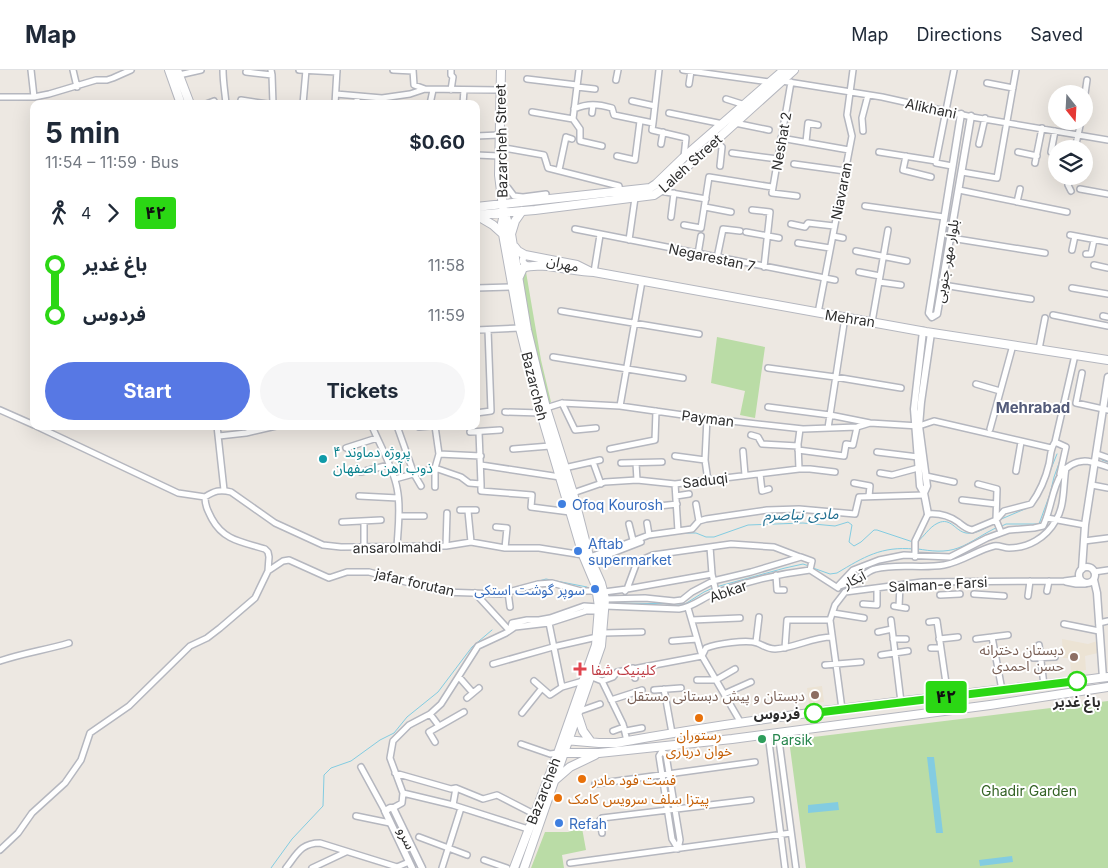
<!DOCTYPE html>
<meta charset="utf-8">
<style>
:root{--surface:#fff;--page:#f6f6f7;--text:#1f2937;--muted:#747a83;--line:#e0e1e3;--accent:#5778e4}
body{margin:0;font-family:Inter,"Noto Sans Arabic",sans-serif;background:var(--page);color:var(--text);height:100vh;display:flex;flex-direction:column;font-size:19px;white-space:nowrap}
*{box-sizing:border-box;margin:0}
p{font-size:16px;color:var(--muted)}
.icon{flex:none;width:28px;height:28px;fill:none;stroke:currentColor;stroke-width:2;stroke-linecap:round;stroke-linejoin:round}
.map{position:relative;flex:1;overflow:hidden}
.panel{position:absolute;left:30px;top:30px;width:450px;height:330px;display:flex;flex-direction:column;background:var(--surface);border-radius:10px;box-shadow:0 5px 20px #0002}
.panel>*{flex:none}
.badge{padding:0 10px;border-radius:4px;font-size:18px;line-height:32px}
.needle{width:32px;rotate:162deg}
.tools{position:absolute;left:1048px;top:15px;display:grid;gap:10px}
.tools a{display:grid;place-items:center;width:45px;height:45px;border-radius:50%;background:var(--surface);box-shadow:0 5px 20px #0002;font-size:25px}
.map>.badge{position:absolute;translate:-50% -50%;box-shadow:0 0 0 2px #fff}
.legs{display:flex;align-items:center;gap:8px;height:55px;padding:0 15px;font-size:16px}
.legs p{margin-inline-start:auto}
.head{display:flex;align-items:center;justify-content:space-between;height:85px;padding:0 15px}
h1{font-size:28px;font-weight:700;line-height:38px}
.primary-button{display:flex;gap:10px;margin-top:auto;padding:10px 15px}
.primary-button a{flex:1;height:58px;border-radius:30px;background:var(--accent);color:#fff;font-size:20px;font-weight:700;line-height:58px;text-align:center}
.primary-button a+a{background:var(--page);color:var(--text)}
ul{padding:0 15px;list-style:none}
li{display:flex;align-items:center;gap:18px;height:50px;font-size:19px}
li i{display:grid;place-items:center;width:8px;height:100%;margin:0 6px;background:currentColor}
li i::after{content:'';width:12px;height:12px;margin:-6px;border:4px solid;border-radius:50%;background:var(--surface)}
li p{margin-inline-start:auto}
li:first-child i{background:linear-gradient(#0000 50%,currentColor 0)}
li:last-child i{background:linear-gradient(currentColor 50%,#0000 0)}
header{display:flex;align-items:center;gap:30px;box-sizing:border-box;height:70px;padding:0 25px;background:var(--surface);border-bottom:1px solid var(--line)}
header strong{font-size:24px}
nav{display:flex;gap:28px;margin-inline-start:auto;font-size:18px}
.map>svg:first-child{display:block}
</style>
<header>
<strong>Map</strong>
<nav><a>Map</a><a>Directions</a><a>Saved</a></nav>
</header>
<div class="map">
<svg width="1108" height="798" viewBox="0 0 1108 798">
<rect width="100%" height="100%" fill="#ede8e2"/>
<path fill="#ece3d4" d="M1062 569 1088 574 1097 571 1098 583 1085 586 1086 600 1071 602 1070 588H1063Z
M822 616 824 632 809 634 807 618Z"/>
<path fill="#badca6" d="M526 202 541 290 551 332 547 335 541 314 521 209Z
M717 267 765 277 755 348 740 345 745 321 711 313Z
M1108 631V798H806L789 670Z
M582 758 586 780 562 785 564 798H531L545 762H568Z"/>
<path fill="#83cce1" d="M927 687H934L943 763H936Z
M838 732 839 740 808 743V735Z
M1012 786 1013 792 980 796 979 790Z"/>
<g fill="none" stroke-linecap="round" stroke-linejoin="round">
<path stroke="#83cce1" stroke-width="1" d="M1102 390 1108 392
M1046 411 1057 384
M1035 433 1045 415
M999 450 1032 436
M1002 456 1006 454H1039L1050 424 1054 407 1062 385
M681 463H696L706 467H714L748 455 803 453 835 456 848 452 852 455 849 472 854 476 861 472 874 460H877L913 472
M642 470 655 467
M917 472C924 467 929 457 938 453 951 447 955 461 966 463 975 465 988 457 996 452
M918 479C931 481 945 483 958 478 972 473 984 463 998 457
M813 498 830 504 837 503C864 487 881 476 914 479
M716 517 785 498 803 494 809 496
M503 521 546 509 587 517
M615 533 685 534 704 522 713 518
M271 798 292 769 323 736 324 705 331 698 351 691 380 670 394 663 407 647 438 622 472 577 492 560"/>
<g stroke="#b5b7bf" stroke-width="8">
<path id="minor" d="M31 0 34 27
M73 0 77 17
M223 0C223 12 225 22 226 34
M271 0 272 5 273 34
M299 0 337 2
M393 0 413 1
M413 0 414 15 425 19
M579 0 573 49 580 59V71L602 76
M683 0 769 12
M246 2 272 5
M179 5 201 0
M527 9 577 15
M616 10 618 0
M782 11 882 27 972 47 1108 70
M791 12 772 123 797 126
M987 13 1013 18
M689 14 691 1
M577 17 595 19
M451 20 453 7 451 5V0
M336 24 382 28 410 24 425 19 500 20
M0 27H34L49 24 96 10H107L113 8 131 0
M726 29 745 35
M241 30 268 34
M632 31 655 36
M1084 31 1087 10
M206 34 214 31
M303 34 306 0
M335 34 337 0
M357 34V26
M430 34 433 20
M463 34 464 20
M574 39C588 33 598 34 612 38L614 45 653 53 652 60 686 68 684 87
M532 42 573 49
M592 43 593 35
M669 43 723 54
M653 53 659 0
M735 53 769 60
M863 61 862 48 868 25
M476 66 499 65
M781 68 849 80
M715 71 722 77 720 96
M806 72 808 53 818 55
M661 74 663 62
M979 74 985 48
M499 77 544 85 548 98 619 116 620 121
M1075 79 1081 51
M879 82 936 91 954 0
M1018 82 1037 86
M1051 82 1055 61
M732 83 778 89
M476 85 499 86
M617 86 635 90 640 51
M906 86 903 100 931 107
M936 91V93L952 96
M1035 93 1042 58
M794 94 845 101
M559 100 566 67 572 69
M962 102 997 108 1016 0
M1069 106 1068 115 1071 121
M500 116 508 118 514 126 523 127 546 124
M1080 119 1108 124
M959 120 1067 142
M660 121 706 129
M1017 132 1020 119
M865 136 944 147
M705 137 731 142
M752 140 770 142 764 197
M671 147 674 123
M791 154 805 157 808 153 834 156
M684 155 701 158 709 107 772 117
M575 159 835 210
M746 162 779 168
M1070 165 1108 172
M833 166 843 168
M951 168 1045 183
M629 170 635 128
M798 173 830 178
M1072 180 1075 166
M856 181 907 191
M698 184 701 166
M1086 184H1091L1094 170
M717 188 723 159 740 161
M1094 195 1108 198
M594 202 600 165
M859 202 880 206
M879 212 901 215
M943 215 1031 229
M476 218 513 217
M1072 218 1108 224
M561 241 699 264
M818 243 852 66 847 45 853 0
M1053 245 1108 256
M1103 246 1108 247
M872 252 888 160
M476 260 520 258
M1039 279 1045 248
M553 287 683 308
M768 298 835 307 901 318
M1082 303 1076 333 1108 340
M976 314 1000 321
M562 333 575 360 596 358
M620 336 642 211
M768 337 830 345 870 353 919 356 934 351 1051 378
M546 338 562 333 620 336 704 348 803 359 857 357 870 353
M0 340 34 355
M505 342 541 343
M476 343 491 341 488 260
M707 348 705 390 708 411
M36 356 178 423 205 427C214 421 220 419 231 422L275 453 323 475 341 477 446 476 471 472 505 478H539L583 485
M217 356 224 420
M372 356C380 376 393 397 397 418 401 437 398 458 397 477
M397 356 414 404 421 416
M419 357 430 356
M828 358 845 247
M990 359 1013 275
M470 362 500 360
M479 362 481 414
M751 365 758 367 762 374 798 376
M219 366 246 363 276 356
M1055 372 1066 377 1060 404
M346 378 377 368
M513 379 550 376
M610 379 655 370 656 341
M798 380 844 386 846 374 853 375 857 357
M743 381 745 405
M877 382 918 387
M439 384 481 386
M1097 384 1108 388
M675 386 705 390
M593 392 601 414
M621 393 662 392
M636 393 637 410
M481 395 560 407
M564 398 600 390
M799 399H810L835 402
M1016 401 1021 372
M361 402 389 395
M880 403 892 405 918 398
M760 404 762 421 769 419
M926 406 954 412
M395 409 435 398 461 407 469 413 481 414V421L532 425 531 437 570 442
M854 413 870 416 869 426
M675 414 678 461
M978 414 997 419 996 450 1001 462
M1092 415 1108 418
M435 417V398L439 384 435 356
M573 423 605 412 637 410 675 414 799 399 798 374 800 359
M359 426 398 428
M676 426 689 424
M962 430 996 434
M696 434 699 451
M659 436 677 434
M460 440H476
M468 441 471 472
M399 446H424
M1047 448 1085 455
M342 452 381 450
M647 453 649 465
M629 454 633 470
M496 457 507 458 505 478
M1084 471 1108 468
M446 476 447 443
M364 477V451
M710 477 712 504 716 522
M915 487V471L928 444C939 443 948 445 958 452 963 456 966 459 972 460L996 450 1004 441 1031 434C1039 423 1046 407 1049 394 1051 385 1050 379 1055 372L1075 285
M590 488V487L649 465 692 459 699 451 706 449 767 440 799 439 855 444 859 427 924 425
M591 489 592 491 641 472
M268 501 283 491 289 490 329 508 347 502H369L443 522 501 524 538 514 552 513 581 521H598
M1094 502 1108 500
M776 505 777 520H784
M1066 512 1076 514H1085
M837 517 853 500 879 490 904 485 950 487 987 468 1009 460 1034 458 1043 456C1055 433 1051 393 1085 391 1092 391 1101 395 1108 397
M837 517C846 514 854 511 862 506 866 504 870 500 875 499 898 493 921 499 944 495 962 492 977 480 994 476 999 475 1004 478 1009 478 1028 478 1046 468 1056 450 1065 436 1063 415 1066 398
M625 521 627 519 712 504
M1047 521 1049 511
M508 522 510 537
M604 522 627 519 637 492 653 485 731 474 774 477 800 487
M475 523 509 560
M974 524 1004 526
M940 525 960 524
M1028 526 1030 511
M605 529 645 528 674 531 682 530 692 522 713 511 751 502 801 487 812 491 810 500
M863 534 877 535V518
M605 536 679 539C694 537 704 526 718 522 748 511 778 504 810 500L838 518
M894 536 906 538
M899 537 900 515
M688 538 702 586 741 653
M833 543 864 548
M692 550 740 548
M891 550 901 632
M929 552 937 551 948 627
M549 553 562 617
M1099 553 1108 551
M1064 554 1099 561
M510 560 512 553 527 550H539L550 548 584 536 599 537
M878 562 892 559
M603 563 642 562
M992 567 1002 620
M893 569H906
M939 569 958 567
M976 569 1008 565
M672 571 697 569
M756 572 759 547
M1039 575 1044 615
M785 578 787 550H830
M931 578H940
M881 585 908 581
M1033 588 1055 587
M0 591C23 583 46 580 69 573
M493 594 553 577 597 567
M825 595 861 592
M633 598 635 608
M459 607 473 623
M592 607 602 611
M697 610H716L735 599
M534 611 550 625 562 617 583 611
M602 611 613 607 617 602 702 586 706 578C716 574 747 569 757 573 763 575 767 579 775 579 795 578 812 567 832 567
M602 611 623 654 627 671
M664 619 672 663
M654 620 681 618
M724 624 751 612
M467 628 479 618
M611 630 642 620
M842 639 830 550 835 535 845 522 922 512 1064 511 1079 509
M580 641 600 634
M522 643 542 618
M430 644 439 656
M613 661 624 657
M626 661 642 658
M778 663 796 798
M768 664 785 798
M435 672 429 662 464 642
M521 674 550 684 558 683
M662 681 666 685 680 770 678 779 672 769 662 705 659 686Z
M361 697 385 741
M395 703 451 719 456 718 483 729 497 725 534 744
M595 714 755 692
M403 723 453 735 528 759
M453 735 456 718
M393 738 402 733 403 723 390 688 393 671 409 655 430 644 441 634 478 576 506 563 515 557 549 553 586 541H597L599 538
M356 746 390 753
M602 763 600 750 602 748 751 730
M419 767 467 785
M0 780 18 763 32 743 65 713 81 690 90 663 129 636 190 576 207 568 220 558 255 528 268 501 269 487 268 482 265 479C243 472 224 471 212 449 208 441 205 436 205 427
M484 790 507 798
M570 793 791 763
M286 798C297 784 301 773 320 773L397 797 409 792
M312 798 346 782
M442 798 461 738"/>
</g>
<g stroke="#b5b7bf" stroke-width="9">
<path id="tertiary" d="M961 44 929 243 932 247 937 244 971 46
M525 185C521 190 522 194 529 196
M923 261 914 339 920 416 924 423 928 444
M924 423 927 416 919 356 921 332 931 263
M1079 505a8 8 0 1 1 16 0a8 8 0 1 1-16 0Z
M1082 499 1085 455 1108 307
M1094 510 1097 523 1103 608
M412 798 385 741 390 738H393L422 798"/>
</g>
<g stroke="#b5b7bf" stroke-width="10">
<path id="secondary" d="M169 0 181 34
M177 0 190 34
M501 0 499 105 503 137 511 164 527 260 546 338 573 423 589 486 601 513 605 529 601 576 524 798
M476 137 650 118 656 114 683 88 784 0
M504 144 502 153 503 164 520 258 541 343 583 485 596 516 599 537 596 575 558 683 514 798
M476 145 535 140 654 125 660 121 794 0
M476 145 493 155 503 164
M511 164 515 151 522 141
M514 176 518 181 525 185 577 195 589 201
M519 207 523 198C539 191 574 202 594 202L926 262 1108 290
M578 646 583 661 591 672
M565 670 599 673H616C779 643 944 627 1108 607
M559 683H599L732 669 990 635 1108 617
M555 710 570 697 595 685"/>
</g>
<use href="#minor" stroke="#fff" stroke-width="5"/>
<use href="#tertiary" stroke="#fff" stroke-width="6"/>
<use href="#secondary" stroke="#fff" stroke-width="8"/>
</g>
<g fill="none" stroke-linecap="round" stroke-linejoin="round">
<g stroke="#fff" stroke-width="11">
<path id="line-1" d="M814 643 1077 611"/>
</g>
<use href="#line-1" stroke="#2bd714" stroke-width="8"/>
</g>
<circle fill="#0f9aa8" stroke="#fff" stroke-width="2" cx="323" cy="389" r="5"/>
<g fill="#3f7fe0" stroke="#fff" stroke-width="2">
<circle cx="562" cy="434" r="5"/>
<circle cx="578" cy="481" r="5"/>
<circle cx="595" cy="519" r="5"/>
<circle cx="559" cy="753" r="5"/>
</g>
<g fill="#8d6e63" stroke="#fff" stroke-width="2">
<circle cx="1074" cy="587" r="5"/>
<circle cx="815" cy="625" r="5"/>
</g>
<path fill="#e0444e" stroke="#fff" stroke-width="2" d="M577.5 591.5h5v5h5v5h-5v5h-5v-5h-5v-5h5z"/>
<g fill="#fff" stroke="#2bd714" stroke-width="2.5">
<circle cx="1077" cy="611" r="9"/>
<circle cx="814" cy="643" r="9"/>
</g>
<g fill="#e8710a" stroke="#fff" stroke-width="2">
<circle cx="699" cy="648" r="5"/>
<circle cx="582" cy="709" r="5"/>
<circle cx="558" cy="728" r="5"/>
</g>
<circle fill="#2e9e5b" stroke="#fff" stroke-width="2" cx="762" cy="669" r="5"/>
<g text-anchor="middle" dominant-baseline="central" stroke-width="4" stroke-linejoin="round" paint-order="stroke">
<g font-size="14" fill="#2d2d2d" stroke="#fff">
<text transform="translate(931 38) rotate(12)">Alikhani</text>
<text transform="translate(501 71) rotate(-91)">Bazarcheh Street</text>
<text transform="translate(781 71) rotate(-80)">Neshat 2</text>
<text transform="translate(690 93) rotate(-42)">Laleh Street</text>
<text transform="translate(841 121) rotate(-79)">Niavaran</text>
<text transform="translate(712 187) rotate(12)">Negarestan 7</text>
<text transform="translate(946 191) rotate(-80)">بلوار مهر جنوبی</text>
<text transform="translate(563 193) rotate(13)">مهران</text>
<text transform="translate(850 248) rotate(9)">Mehran</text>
<text transform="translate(535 316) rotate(76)">Bazarcheh</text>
<text transform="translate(708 348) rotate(7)">Payman</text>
<text transform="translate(705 410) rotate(-7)">Saduqi</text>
<text transform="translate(397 477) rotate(-1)">ansarolmahdi</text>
<text transform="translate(854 509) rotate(-26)">آبکار</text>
<text transform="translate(415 512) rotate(13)">jafar forutan</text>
<text transform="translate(938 514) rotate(-3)">Salman-e Farsi</text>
<text transform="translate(728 521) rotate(-20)">Abkar</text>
<text transform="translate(543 721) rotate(-69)">Bazarcheh</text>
<text transform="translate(407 768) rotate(65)">سرو</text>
</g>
<g font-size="14" fill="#0d838f" stroke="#fff" text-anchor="start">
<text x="333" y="381">پروژه دماوند ۴<tspan x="333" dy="16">ذوب آهن اصفهان</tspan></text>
</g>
<g font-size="14" fill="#366cbe" stroke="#fff" text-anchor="start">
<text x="572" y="434">Ofoq Kourosh</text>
<text x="588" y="473">Aftab<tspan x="588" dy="16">supermarket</tspan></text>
<text x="585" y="519" text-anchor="end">سوپر گوشت استکی</text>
<text x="569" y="753">Refah</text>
</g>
<g font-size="14" fill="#785e54" stroke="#fff" text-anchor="end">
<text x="1064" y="579">دبستان دخترانه<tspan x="1064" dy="16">حسن احمدی</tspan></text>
<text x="805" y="625">دبستان و پیش دبستانی مستقل</text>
</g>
<g font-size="14" fill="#be3a42" stroke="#fff" text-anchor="start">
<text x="591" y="599">کلینیک شفا</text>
</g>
<g font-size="14" font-weight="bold" fill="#2d2d2d" stroke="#fff">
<text x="1077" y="631">باغ غدیر</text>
<text x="800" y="643" text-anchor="end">فردوس</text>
</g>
<g font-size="14" fill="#c56008" stroke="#fff" text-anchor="start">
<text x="699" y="664" text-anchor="middle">رستوران<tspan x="699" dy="16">خوان درباری</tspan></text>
<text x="592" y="709">فست فود مادر</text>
<text x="568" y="728">پیتزا سلف سرویس کامک</text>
</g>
<g font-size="14" fill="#27864d" stroke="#fff" text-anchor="start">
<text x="772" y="669">Parsik</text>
</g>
<g font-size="14" fill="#346325" stroke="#fff">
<text x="1029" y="720">Ghadir Garden</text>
</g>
<g font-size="15" font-weight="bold" fill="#535b79" stroke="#fff">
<text x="1033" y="337">Mehrabad</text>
</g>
<g font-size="15" font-style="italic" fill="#1f6e90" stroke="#fff">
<text transform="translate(801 444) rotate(-1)">مادی نیاصرم</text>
</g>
</g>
</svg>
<div class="tools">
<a><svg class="needle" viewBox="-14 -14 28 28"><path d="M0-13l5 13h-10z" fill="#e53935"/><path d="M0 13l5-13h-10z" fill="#747a83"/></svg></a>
<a><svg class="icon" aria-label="layers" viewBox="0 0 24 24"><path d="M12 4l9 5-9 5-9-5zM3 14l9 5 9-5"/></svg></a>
</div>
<b class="badge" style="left:946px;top:627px;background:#2bd714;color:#111">۴۲</b>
<section class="panel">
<div class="head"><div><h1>5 min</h1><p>11:54 – 11:59 · Bus</p></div><b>$0.60</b></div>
<div class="legs"><svg class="icon" aria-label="walk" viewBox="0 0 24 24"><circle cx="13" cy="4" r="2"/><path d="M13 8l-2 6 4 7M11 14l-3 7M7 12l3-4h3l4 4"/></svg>4<svg class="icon" aria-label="forward" viewBox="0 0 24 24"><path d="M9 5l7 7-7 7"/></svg><b class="badge" style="background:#2bd714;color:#111">۴۲</b></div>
<ul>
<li><i style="color:#2bd714"></i><b>باغ غدیر</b><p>11:58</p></li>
<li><i style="color:#2bd714"></i><b>فردوس</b><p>11:59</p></li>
</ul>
<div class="primary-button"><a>Start</a><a>Tickets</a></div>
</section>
</div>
